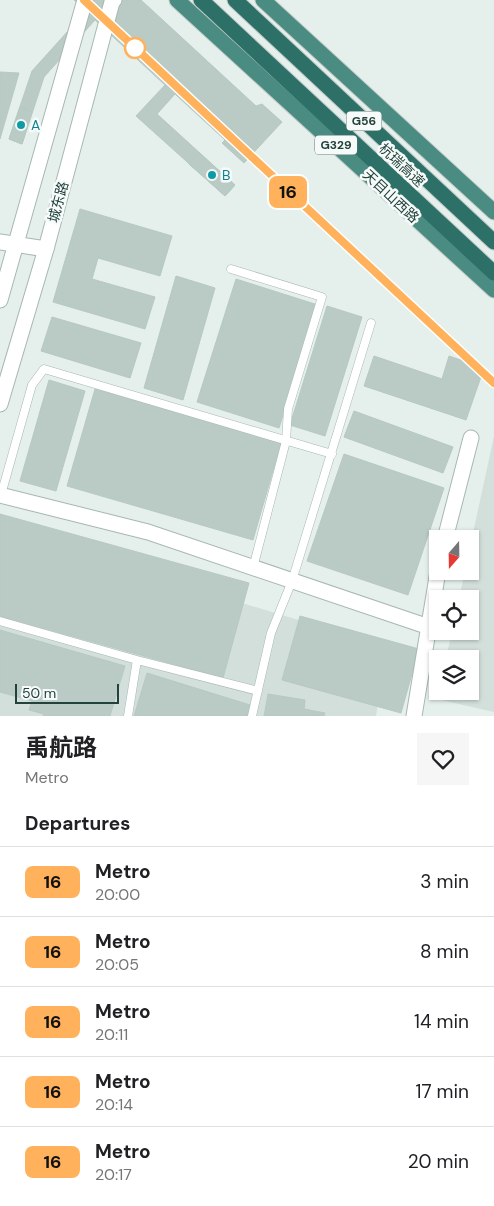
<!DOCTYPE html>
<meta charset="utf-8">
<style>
:root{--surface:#fff;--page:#f6f6f6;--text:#202124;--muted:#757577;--line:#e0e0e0}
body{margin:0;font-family:"DM Sans","Noto Sans SC",sans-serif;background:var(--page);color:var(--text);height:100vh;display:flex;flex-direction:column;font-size:19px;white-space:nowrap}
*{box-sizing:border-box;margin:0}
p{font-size:16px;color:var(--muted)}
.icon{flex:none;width:28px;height:28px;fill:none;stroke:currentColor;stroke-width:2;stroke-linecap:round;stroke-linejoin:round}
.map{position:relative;height:716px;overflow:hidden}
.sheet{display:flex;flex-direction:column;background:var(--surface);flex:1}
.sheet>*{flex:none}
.badge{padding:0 10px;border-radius:8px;font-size:18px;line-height:32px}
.needle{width:32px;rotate:200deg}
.tools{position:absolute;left:429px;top:530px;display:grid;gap:10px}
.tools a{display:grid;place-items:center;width:50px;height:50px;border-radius:0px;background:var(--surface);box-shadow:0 1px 4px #0004;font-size:25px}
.scale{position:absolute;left:15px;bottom:12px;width:104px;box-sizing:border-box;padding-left:5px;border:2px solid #23423c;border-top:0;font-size:14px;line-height:18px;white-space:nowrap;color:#23423c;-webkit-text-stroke:4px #f6fbf9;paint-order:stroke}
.map>.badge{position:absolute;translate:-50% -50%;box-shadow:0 0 0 2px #fff}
h2{padding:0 25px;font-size:19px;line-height:45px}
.round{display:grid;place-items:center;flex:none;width:52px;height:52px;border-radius:0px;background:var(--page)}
.overview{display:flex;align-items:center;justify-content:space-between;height:85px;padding:0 25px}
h1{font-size:24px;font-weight:700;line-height:38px}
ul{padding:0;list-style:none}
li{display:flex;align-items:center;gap:15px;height:70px;padding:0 25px;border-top:1px solid var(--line)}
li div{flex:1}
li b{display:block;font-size:19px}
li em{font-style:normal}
li .badge{min-width:55px;font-weight:700;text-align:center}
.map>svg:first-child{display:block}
</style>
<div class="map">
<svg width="494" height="716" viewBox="0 0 494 716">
<rect width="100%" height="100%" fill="#e5efeb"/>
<path fill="#d3dfda" d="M494 436V712L437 699 439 691H470V659H446L452 631H470V599H459L465 571H470V547Z
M5 531 387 647 376 716H0V546Z"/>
<path fill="#bacac5" stroke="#b7c9c3" d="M74 0H141L256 106 262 104 282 122 244 163 222 143 225 140 175 94 157 114 235 185 225 196 136 116 165 85 95 20 44 77 22 144 9 139 32 71 86 11Z
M0 72 19 73 0 139Z
M20 107 32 112 22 144 9 139Z
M199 153 235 185 225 196 189 164Z
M80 209 172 236 160 276 98 258 92 279 155 297 145 329 53 302Z
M176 276 215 288 183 400 144 388Z
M236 279 318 305 279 428 197 402Z
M327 306 362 317 325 436 290 425Z
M52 317 141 343 130 378 41 351Z
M374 356 442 379 449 356 484 368 466 420 364 386Z
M49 380 85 391 56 491 20 481Z
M95 389 281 443 253 540 67 486Z
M354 411 453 447 443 473 344 437Z
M344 454 444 488 408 595 307 561Z
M0 514 249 583 223 678 0 616Z
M300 616 419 649 401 713 282 680Z
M0 630 125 666 110 716H43L44 714 29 710 32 701 0 692Z
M147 673 250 705 247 716H134Z
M268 694 305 700 304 709 325 713 324 716H264Z"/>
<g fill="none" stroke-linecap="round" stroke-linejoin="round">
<g stroke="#a7b8b3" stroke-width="9">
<path id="service" d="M231 269 322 297 288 409 286 441 253 568
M1 495 32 385 44 369 332 454
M0 621 137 660 128 716
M137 660 258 691
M252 716 271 633 292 581 371 323"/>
</g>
<g stroke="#a7b8b3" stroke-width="17">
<path id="minor" d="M0 242 46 249
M0 495 148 532 429 627
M445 539 471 438
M414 716 438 571"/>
</g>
<g stroke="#a7b8b3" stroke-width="17">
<path id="tertiary" d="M0 300 85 0
M0 404 46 249 112 2 114 0"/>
</g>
<g stroke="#c1cac8" stroke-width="17">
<path id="trunk" d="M177 0 494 290
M263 0 494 212"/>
</g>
<g stroke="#c1cac8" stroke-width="17">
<path id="motorway" d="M201 0 494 273
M235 0 494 242"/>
</g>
<use href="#service" stroke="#fff" stroke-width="8"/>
<use href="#minor" stroke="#fff" stroke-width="15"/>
<use href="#tertiary" stroke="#fff" stroke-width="15"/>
<use href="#trunk" stroke="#4a8b82" stroke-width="15"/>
<use href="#motorway" stroke="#2d7068" stroke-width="15"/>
</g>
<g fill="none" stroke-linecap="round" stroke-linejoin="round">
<g stroke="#fff" stroke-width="11">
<path id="line" d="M84 0 494 383"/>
</g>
<use href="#line" stroke="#ffb25b" stroke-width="8"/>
</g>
<circle fill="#fff" stroke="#ffb25b" stroke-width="2.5" cx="135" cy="48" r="10"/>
<g fill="#0f9aa8" stroke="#f6fbf9" stroke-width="2">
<circle cx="21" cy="125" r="5"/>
<circle cx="212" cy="175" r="5"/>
</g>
<g text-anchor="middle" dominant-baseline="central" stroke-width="5" stroke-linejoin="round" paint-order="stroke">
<g fill="#f6fbf9" stroke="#627a75" stroke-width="1">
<rect x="346.5" y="111.5" width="35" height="19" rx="4"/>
<rect x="315" y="135.5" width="42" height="19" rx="4"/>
</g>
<g font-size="12" font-weight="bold" fill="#23423c">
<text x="364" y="121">G56</text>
<text x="336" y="145">G329</text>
</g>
<g font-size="14" fill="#0d838f" stroke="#f6fbf9" text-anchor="start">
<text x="31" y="125">A</text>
<text x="222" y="175">B</text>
</g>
<g font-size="14" fill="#23423c" stroke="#f6fbf9">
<text transform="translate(402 165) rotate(43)">杭瑞高速</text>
<text transform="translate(391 196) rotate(43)">天目山西路</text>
<text transform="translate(58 202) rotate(-75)">城东路</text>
</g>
</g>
</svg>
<div class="tools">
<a><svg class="needle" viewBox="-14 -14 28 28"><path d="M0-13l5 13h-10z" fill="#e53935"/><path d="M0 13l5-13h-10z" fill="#757577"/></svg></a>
<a><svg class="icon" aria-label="locate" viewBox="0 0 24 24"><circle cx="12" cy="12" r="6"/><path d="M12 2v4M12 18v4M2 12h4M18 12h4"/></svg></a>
<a><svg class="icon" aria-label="layers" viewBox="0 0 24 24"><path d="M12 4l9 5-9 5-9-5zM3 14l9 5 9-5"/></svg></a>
</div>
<div class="scale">50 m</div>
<b class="badge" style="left:288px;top:192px;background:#ffb25b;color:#111">16</b>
</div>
<section class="sheet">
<div class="overview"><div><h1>禹航路</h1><p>Metro</p></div><a class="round"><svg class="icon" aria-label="heart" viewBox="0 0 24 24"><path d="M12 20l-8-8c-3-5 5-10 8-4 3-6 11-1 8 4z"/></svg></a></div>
<h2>Departures</h2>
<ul>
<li><span class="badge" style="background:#ffb25b;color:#111">16</span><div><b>Metro</b><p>20:00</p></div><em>3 min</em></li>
<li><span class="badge" style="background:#ffb25b;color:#111">16</span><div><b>Metro</b><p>20:05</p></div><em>8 min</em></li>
<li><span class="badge" style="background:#ffb25b;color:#111">16</span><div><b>Metro</b><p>20:11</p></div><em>14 min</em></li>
<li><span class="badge" style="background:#ffb25b;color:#111">16</span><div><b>Metro</b><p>20:14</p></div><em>17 min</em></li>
<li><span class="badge" style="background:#ffb25b;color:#111">16</span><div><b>Metro</b><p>20:17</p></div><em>20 min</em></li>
</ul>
</section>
